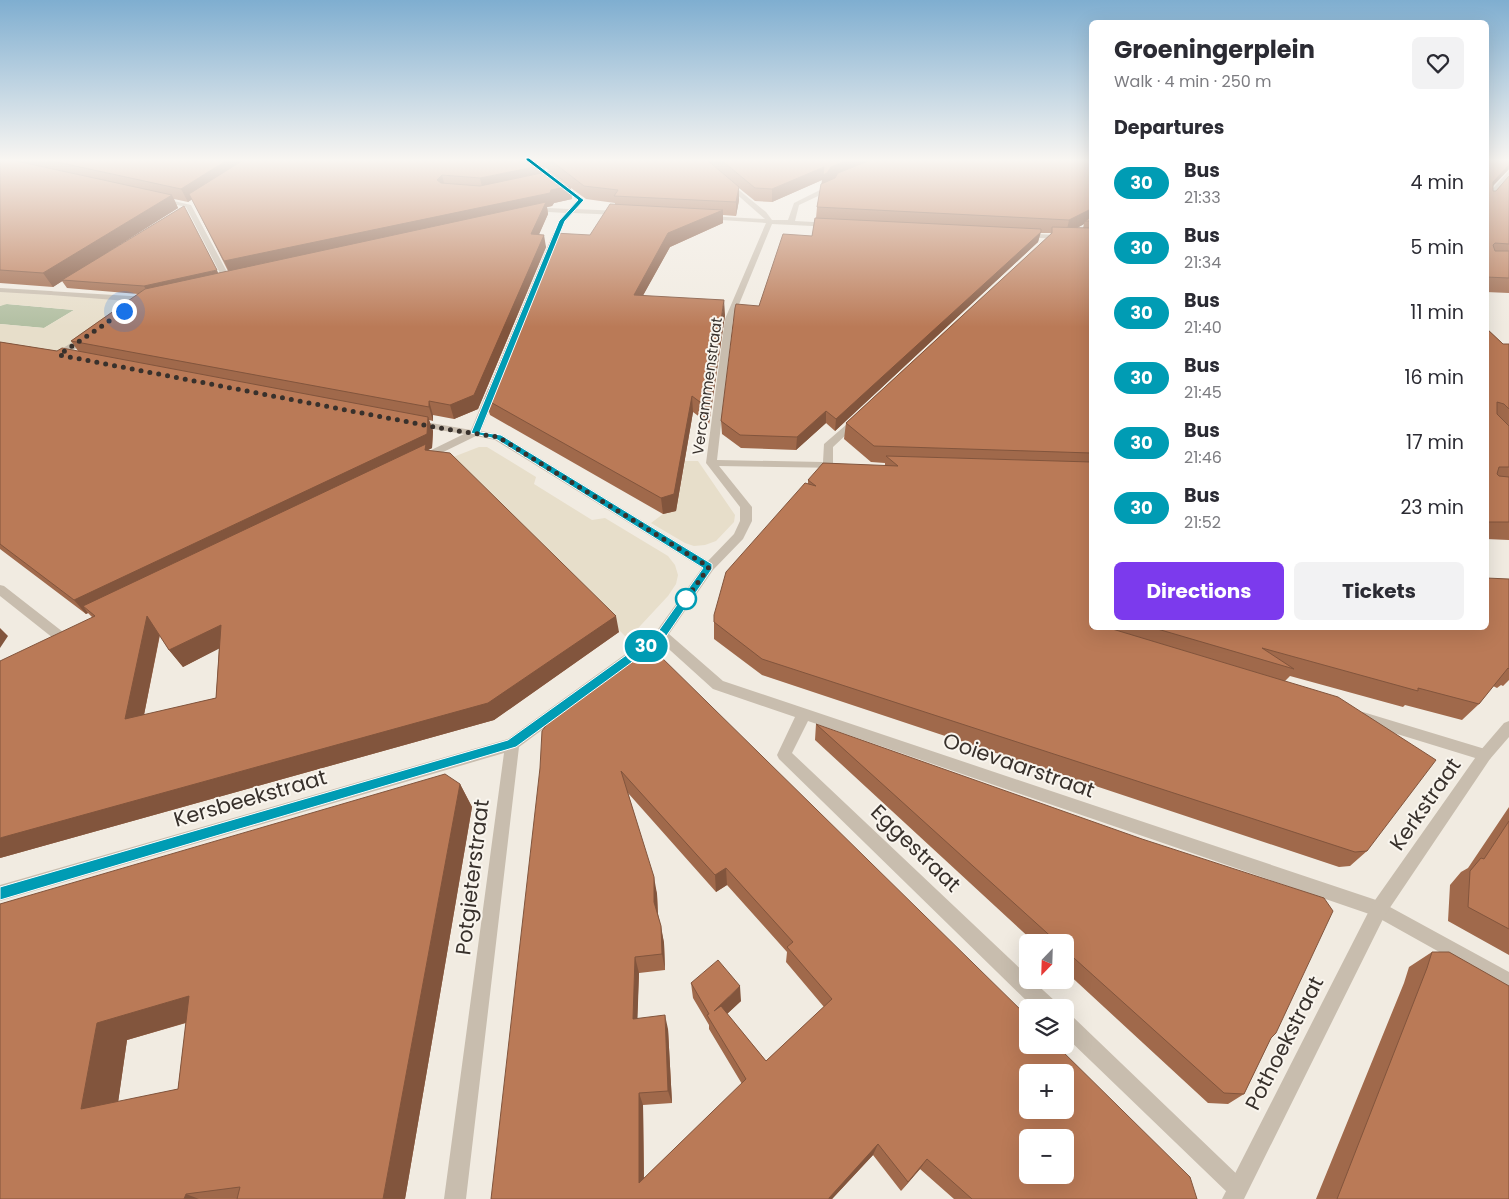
<!DOCTYPE html>
<meta charset="utf-8">
<style>
:root{--surface:#fff;--page:#f2f2f3;--text:#2b2b33;--muted:#7c7c81;--accent:#7c3aed}
body{margin:0;font-family:Poppins,sans-serif;background:var(--page);color:var(--text);height:100vh;display:flex;flex-direction:column;font-size:19px;white-space:nowrap}
*{box-sizing:border-box;margin:0}
p{font-size:16px;color:var(--muted)}
.icon{flex:none;width:28px;height:28px;fill:none;stroke:currentColor;stroke-width:2;stroke-linecap:round;stroke-linejoin:round}
.map{position:relative;flex:1;overflow:hidden}
.sheet{position:absolute;left:1089px;top:20px;width:400px;height:610px;display:flex;flex-direction:column;background:var(--surface);border-radius:8px;box-shadow:0 5px 20px #0002}
.sheet>*{flex:none}
.badge{padding:0 10px;border-radius:16px;font-size:18px;line-height:32px}
.needle{width:32px;rotate:203deg}
.buttons{position:absolute;left:1019px;top:934px;display:grid;gap:10px}
.buttons a{display:grid;place-items:center;width:55px;height:55px;border-radius:8px;background:var(--surface);box-shadow:0 5px 20px #0002;font-size:25px}
.you{position:absolute;width:25px;height:25px;margin:-12px;border:4px solid #fff;border-radius:50%;background:#1a73e8;box-shadow:0 0 0 8px #1a73e833}
.map>.badge{position:absolute;translate:-50% -50%;box-shadow:0 0 0 2px #fff}
h2{padding:0 25px;font-size:19px;line-height:45px}
.round{display:grid;place-items:center;flex:none;width:52px;height:52px;border-radius:8px;background:var(--page)}
.summary{display:flex;align-items:center;justify-content:space-between;height:85px;padding:0 25px}
h1{font-size:24px;font-weight:700;line-height:38px}
.button{display:flex;gap:10px;margin-top:auto;padding:10px 25px}
.button a{flex:1;height:58px;border-radius:8px;background:var(--accent);color:#fff;font-size:20px;font-weight:700;line-height:58px;text-align:center}
.button a+a{background:var(--page);color:var(--text)}
ul{padding:0;list-style:none}
li{display:flex;align-items:center;gap:15px;height:65px;padding:0 25px}
li div{flex:1}
li b{display:block;font-size:19px}
li em{font-style:normal}
li .badge{min-width:55px;font-weight:700;text-align:center}
.map>svg:first-child{display:block}
</style>
<div class="map">
<svg width="1509" height="1199" viewBox="0 0 1509 1199">
<rect width="100%" height="100%" fill="#f1ebe1"/>
<path fill="#b2bfa2" d="M4 304H7L74 310 44 328 0 324V306Z"/>
<path fill="#e7deca" d="M0 290 140 300 59 355 0 343V324L44 328 74 310 7 304 0 306Z
M479 447H487L536 477 534 484 592 520 605 518 668 556 675 565 678 575 676 584 668 596 628 639 448 459Z
M685 461H698L735 515 734 522 716 541 705 545 694 546 685 543 651 523 663 514 676 511Z"/>
<g fill="none" stroke-linecap="round" stroke-linejoin="round">
<path fill="#c8bdae" fill-rule="evenodd" d="M0 288 51 291 55 293 51 295 0 292Z"/>
<path fill="#c8bdae" fill-rule="evenodd" d="M1509 171V177L1486 203V196Z
M558 179 584 200 576 209 619 211 622 213 619 215 573 213 565 222 555 248 548 250 547 248 559 221 566 213 549 212 532 216 529 214 549 208 569 209 577 200 556 182 555 181Z
M725 182H729L766 212 772 220H788L794 203 830 185H834L833 189 799 205 795 221 832 223 836 225 832 227 772 224 733 319 717 460 823 462 824 444 854 418 857 417 862 420 833 447V463L842 464 843 466 842 468 719 466 752 507V521L743 539 713 570 669 634 723 681 1379 901 1509 972V991L1375 916 808 721 792 753 1028 976V980H1032L1055 1001 1057 1008H1034L779 759 777 755 795 717 713 689 661 642 519 747 466 1199H444L504 753 0 901V885L508 739 656 632 702 568 495 440 476 436 427 460H419L418 458 419 456 464 434 414 426 409 423 414 420 471 430 488 389 493 386 496 387 498 389 481 431 502 435 708 561 734 534 740 521V507L706 463 725 319 766 223 705 219 704 218 707 216 765 219 725 184Z
M161 198 191 205 232 281 231 283 224 281 186 207 159 201 158 200Z
M1021 233 1091 237V241L1024 237H1021Z
M48 291 147 297 151 299 140 302 51 295 47 293Z
M88 332 91 333V337C80 344 62 364 50 354L51 352H57Z
M0 585 4 586 63 632 65 635 63 638H53L0 596Z
M1363 712 1485 749 1490 751 1492 755 1490 759 1485 761 1358 722 1356 718 1358 714Z
M1065 1014 1072 1016 1244 1181 1248 1188 1244 1195 1237 1199 1230 1195 1065 1036Z"/>
<path fill="#c8bdae" fill-rule="evenodd" d="M1509 721V737L1490 759 1385 915 1244 1199H1222L1373 903 1480 751 1504 723Z"/>
</g>
<path fill="#a0694b" fill-rule="evenodd" d="M0 159H1091V628H1486L1509 579V680L1503 686 1501 685 1497 688 1493 686 1479 704 1462 720 1405 705 1403 707 1290 676 1285 681 1367 851 1350 866 1339 867 762 675 714 639V622L808 484V480L885 466V463L871 462 844 439 846 423 1050 235 1051 233H1040L1038 242 835 431 826 423 796 450 741 448 722 434 721 421 759 306 812 236 816 218 817 207 822 180 772 202 755 201 739 188V200L736 216 723 215V223L670 247 643 295 725 315 709 424 693 412 676 511 663 514 490 415 485 399 590 235 615 204V203L586 199 571 188 572 199 554 203 552 206 547 207 548 214 539 234 546 247 478 409 454 419 433 415V421L429 420 433 431 432 448 428 450 619 632 494 720 0 858 92 617 88 613 86 614 0 549V342L57 351H78L71 341 138 294 67 288 62 281 53 287 0 283ZM544 167 550 171 545 172ZM174 199 188 202 192 199 228 271 218 273 106 253 178 208ZM1084 224 1083 228H1077ZM160 635 169 650 183 667 219 648 216 698 144 715Z
M1486 159H1509V169L1493 186V191H1496L1509 176V293L1486 292Z
M1486 328 1503 344H1509V540L1486 539Z
M644 653 1197 1199H954L920 1169 901 1191 873 1155 832 1199H491ZM628 793 716 892 727 885 787 952 786 962 824 1007 766 1061 727 1014 741 1001 691 983 693 998 709 1025V1029L742 1084 644 1178 643 1105 672 1103 668 1029 637 1018 639 973 665 970 664 943 658 914 657 894Z
M816 724 1271 1038 1244 1094 1228 1104 1208 1103 1065 971V942H1034L815 740Z
M460 784 472 807 405 1199H0V904ZM186 1023 178 1089 118 1102 127 1040Z
M1509 807V955L1448 921 1450 885 1461 872 1468 868Z
M1432 952 1509 1199H1316L1404 983 1409 967Z"/>
<path fill="#82553d" d="M229 159H255L188 202 181 189Z
M850 159H885L822 188V180L772 202V189L824 167H831Z
M544 165 546 178 483 191 480 178Z
M1509 165V169L1486 193 1493 182Z
M442 175 445 188 437 180Z
M570 186 572 199 554 203 552 206 547 207 548 214 534 246 231 276 224 261Z
M739 187V200L736 216V202Z
M172 195 178 208 53 287 43 273Z
M1091 209V220L1085 221 1084 224 1066 234 1069 220Z
M723 210V223L670 247 635 310 634 295 668 233Z
M1041 232 1038 242 835 431 836 419Z
M544 235 546 247 478 409 454 419 450 405Z
M217 270 220 278 148 294 144 286Z
M724 300 725 315 709 424 708 408Z
M692 396 693 412 676 511 663 514 661 498Z
M429 401 433 415V421L429 407Z
M826 411V423L796 450 797 437Z
M428 417 433 431 432 448 428 450 431 461 83 606 88 613 86 614 74 600Z
M147 616 160 633 140 735 125 719Z
M616 616 619 632 494 720 0 858V838Z
M221 625 232 642 183 667 169 650Z
M0 628 8 636 0 648Z
M460 784 472 807 405 1199H383Z
M726 868 727 885 716 892 715 875Z
M654 877 657 894 658 919 654 902Z
M661 926 664 943 665 970 662 954Z
M635 957 639 973 637 1033 633 1019Z
M740 986 741 1001 715 1025 714 1011Z
M189 996 215 1014 127 1040 115 1124 81 1109 97 1023Z
M665 1015 668 1029 672 1103 668 1091Z
M639 1093 643 1105 644 1192 639 1183Z
M878 1144 873 1155 832 1199H828Z
M927 1159 920 1169 901 1191 908 1182Z
M186 1194 199 1199H184Z"/>
<path fill="#ba7a57" stroke="#82553d" fill-rule="evenodd" d="M0 159H7L172 195 43 273 0 270Z
M43 159H229L181 189Z
M245 159H536L544 165 480 178 442 175 437 180 441 183 480 186 551 171 570 186 551 190 550 193 224 261 189 194Z
M549 159H706L739 187 736 202 614 196 618 190 584 186Z
M720 159H850L831 167 827 173 823 175 824 167 772 189 755 188Z
M873 159H1091V209L1069 220 817 207 821 184 835 178 838 173Z
M1486 159H1509V165L1493 182V191H1496L1509 176V244L1495 243 1493 245 1495 251H1509V278L1486 277Z
M546 202 531 234 544 235 474 395 450 405 429 401V407L71 341 145 289Z
M610 204 723 210 668 233 634 295 724 300 708 408 692 396 674 494 661 498 485 399 554 233 590 235Z
M184 206 217 270 144 286 62 280Z
M1091 217V221H1085Z
M815 218 1041 229V232L836 419 826 411 797 437 740 435 721 421 735 308 736 304 759 306 783 234 812 236Z
M1052 227 1091 228V453L874 446 846 423 1052 233Z
M1486 328 1503 344H1509V409L1504 404 1497 402V414L1509 426V467H1499L1497 474 1499 476 1509 477V522H1486Z
M0 342 57 351 62 348 428 417 427 434 74 600 0 544Z
M426 444 425 450 450 453 616 616 488 703 0 838V661L95 616 83 606ZM147 616 169 650 221 625 216 698 125 719Z
M886 456 1091 462V628H1109L1338 697 1436 760 1367 851 1355 852 762 659 714 622V615L726 572 805 483 816 486 808 480 823 463 898 466Z
M1486 578 1509 579V669L1508 668 1479 704 1418 688V691L1262 648 1294 669 1154 628H1486Z
M644 653H657L1028 1017V1045H1056L1190 1177 1197 1199H972L927 1159 908 1182 878 1144 829 1198V1199H491L540 768 542 731 549 721ZM621 771 715 875 726 868 793 942 787 947 832 999 766 1061 721 1006 714 1011 740 986 718 960 691 983 709 1014 707 1015 746 1079 639 1183V1093L668 1091 665 1015 633 1019 635 957 662 954 661 926 654 902V877ZM1028 1072H1065V1110H1028ZM1028 1138H1065V1175H1028Z
M816 724 1142 839 1324 898 1333 911 1276 1033 1271 1038 1244 1094 1224 1093 1065 950V942H1057Z
M445 774 460 784 383 1199H237L240 1187 186 1194 184 1199H0V904ZM189 996 178 1089 81 1109 97 1023Z
M1509 821V929L1468 907 1470 871 1481 858 1484 859Z
M1432 952H1449L1509 986V1199H1337L1427 968Z"/>
<linearGradient id="sky" x2="0" y2="1"><stop stop-color="#7faed0"/><stop offset="0.49" stop-color="#f9f6f2"/><stop offset="1" stop-color="#f9f6f2" stop-opacity="0"/></linearGradient>
<rect width="1509" height="327" fill="url(#sky)"/>
<path fill="#009cb4" stroke="#fff" d="M526 158H529L584 200 565 221 480 432 501 435 712 564V569L665 638 516 747 0 900V887L508 740 657 633 703 568 496 439 471 433 559 221 578 200 526 160Z"/>
<g fill="none" stroke-linecap="round" stroke-linejoin="round">
<path stroke="#38312c" stroke-width="5" stroke-dasharray="0 9" d="M124 311 59 355 445 429 498 437 709 567 686 599"/>
</g>
<circle fill="#fff" stroke="#009cb4" stroke-width="2.5" cx="686" cy="599" r="10"/>
<g text-anchor="middle" dominant-baseline="central" stroke-width="4" stroke-linejoin="round" paint-order="stroke">
<g font-size="15" fill="#38312c" stroke="#f9f5ee">
<text transform="translate(707 386) rotate(-82)">Vercammenstraat</text>
</g>
<g font-size="21" fill="#38312c" stroke="#f9f5ee">
<text transform="translate(1019 765) rotate(19)">Ooievaarstraat</text>
<text transform="translate(250 798) rotate(-16)">Kersbeekstraat</text>
<text transform="translate(1425 804) rotate(-55)">Kerkstraat</text>
<text transform="translate(916 848) rotate(44)">Eggestraat</text>
<text transform="translate(472 877) rotate(-83)">Potgieterstraat</text>
<text transform="translate(1284 1043) rotate(-63)">Pothoekstraat</text>
</g>
</g>
</svg>
<div class="buttons">
<a><svg class="needle" viewBox="-14 -14 28 28"><path d="M0-13l5 13h-10z" fill="#e53935"/><path d="M0 13l5-13h-10z" fill="#7c7c81"/></svg></a>
<a><svg class="icon" aria-label="layers" viewBox="0 0 24 24"><path d="M12 4l9 5-9 5-9-5zM3 14l9 5 9-5"/></svg></a>
<a>+</a>
<a>−</a>
</div>
<div class="you" style="left:124px;top:311px"></div>
<b class="badge" style="left:646px;top:646px;background:#009cb4;color:#fff">30</b>
<section class="sheet">
<div class="summary"><div><h1>Groeningerplein</h1><p>Walk · 4 min · 250 m</p></div><a class="round"><svg class="icon" aria-label="heart" viewBox="0 0 24 24"><path d="M12 20l-8-8c-3-5 5-10 8-4 3-6 11-1 8 4z"/></svg></a></div>
<h2>Departures</h2>
<ul>
<li><span class="badge" style="background:#009cb4;color:#fff">30</span><div><b>Bus</b><p>21:33</p></div><em>4 min</em></li>
<li><span class="badge" style="background:#009cb4;color:#fff">30</span><div><b>Bus</b><p>21:34</p></div><em>5 min</em></li>
<li><span class="badge" style="background:#009cb4;color:#fff">30</span><div><b>Bus</b><p>21:40</p></div><em>11 min</em></li>
<li><span class="badge" style="background:#009cb4;color:#fff">30</span><div><b>Bus</b><p>21:45</p></div><em>16 min</em></li>
<li><span class="badge" style="background:#009cb4;color:#fff">30</span><div><b>Bus</b><p>21:46</p></div><em>17 min</em></li>
<li><span class="badge" style="background:#009cb4;color:#fff">30</span><div><b>Bus</b><p>21:52</p></div><em>23 min</em></li>
</ul>
<div class="button"><a>Directions</a><a>Tickets</a></div>
</section>
</div>
